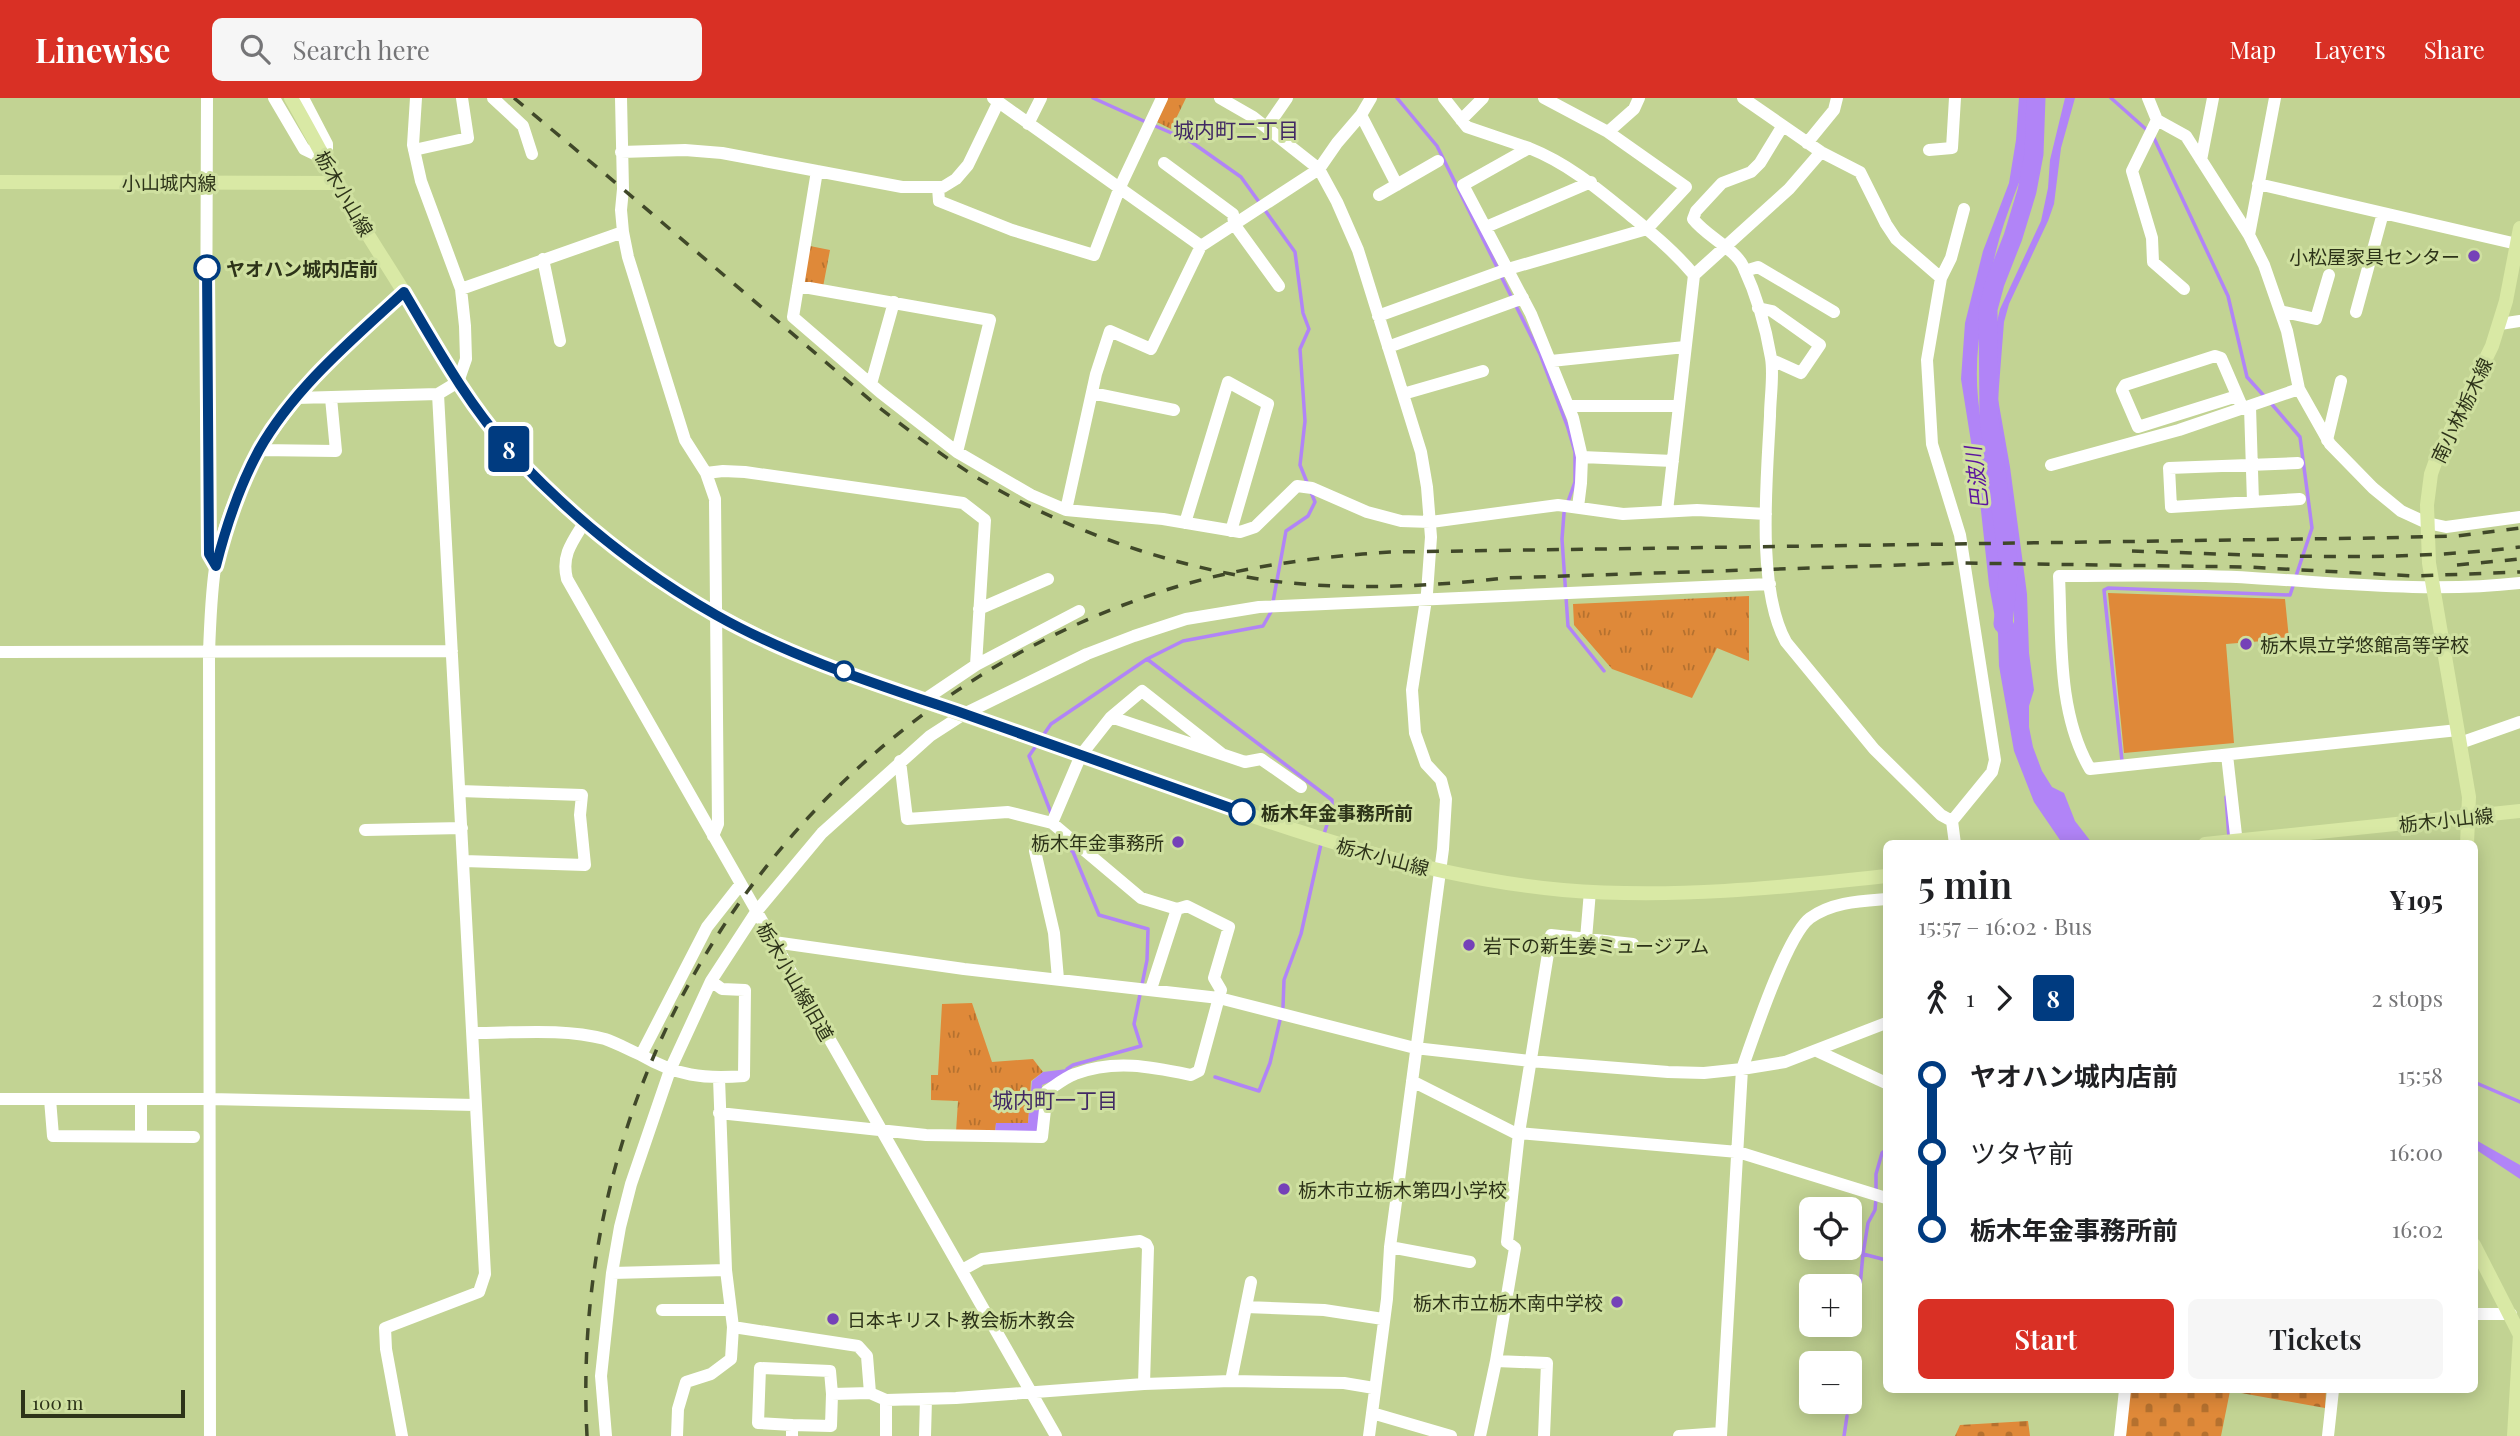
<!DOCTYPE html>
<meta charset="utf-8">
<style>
:root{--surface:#fff;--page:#f6f6f6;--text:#202124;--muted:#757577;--accent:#d93025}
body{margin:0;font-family:"Playfair Display","Noto Sans JP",serif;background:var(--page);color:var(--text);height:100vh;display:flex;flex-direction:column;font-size:26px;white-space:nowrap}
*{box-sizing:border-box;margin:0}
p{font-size:23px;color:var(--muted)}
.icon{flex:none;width:38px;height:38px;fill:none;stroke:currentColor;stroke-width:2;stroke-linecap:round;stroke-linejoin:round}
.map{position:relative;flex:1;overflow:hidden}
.details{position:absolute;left:1883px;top:742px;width:595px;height:553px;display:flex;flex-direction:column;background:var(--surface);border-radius:10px;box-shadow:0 4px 18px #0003}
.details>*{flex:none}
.badge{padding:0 14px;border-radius:5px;font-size:24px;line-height:46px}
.buttons{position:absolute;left:1799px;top:1099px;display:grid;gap:14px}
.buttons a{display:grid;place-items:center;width:63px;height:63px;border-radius:10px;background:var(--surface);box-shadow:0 4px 18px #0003;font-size:35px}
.scale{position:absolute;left:21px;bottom:18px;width:164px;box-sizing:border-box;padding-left:7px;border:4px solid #2d3319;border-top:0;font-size:19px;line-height:24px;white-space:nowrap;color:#2d3319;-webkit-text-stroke:5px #cfe0a0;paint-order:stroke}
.map>.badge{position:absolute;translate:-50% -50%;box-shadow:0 0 0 4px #fff}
.legs{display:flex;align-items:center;gap:10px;height:77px;padding:0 35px;font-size:23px}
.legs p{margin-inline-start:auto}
.summary{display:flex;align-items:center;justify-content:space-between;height:119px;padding:0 35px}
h1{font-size:38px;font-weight:600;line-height:52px}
.button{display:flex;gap:14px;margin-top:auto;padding:14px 35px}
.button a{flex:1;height:80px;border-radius:10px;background:var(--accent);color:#fff;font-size:28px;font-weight:600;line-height:80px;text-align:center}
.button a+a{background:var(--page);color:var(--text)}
ul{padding:0 35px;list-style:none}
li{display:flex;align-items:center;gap:24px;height:77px;font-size:26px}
li i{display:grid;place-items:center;width:10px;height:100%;margin:0 9px;background:currentColor}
li i::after{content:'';width:18px;height:18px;margin:-9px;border:5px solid;border-radius:50%;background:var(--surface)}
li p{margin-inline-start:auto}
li:first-child i{background:linear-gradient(#0000 50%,currentColor 0)}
li:last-child i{background:linear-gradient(currentColor 50%,#0000 0)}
header{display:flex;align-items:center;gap:42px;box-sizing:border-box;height:98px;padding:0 35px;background:var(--accent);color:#fff}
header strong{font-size:33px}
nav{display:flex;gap:38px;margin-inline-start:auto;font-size:24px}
.search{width:490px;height:63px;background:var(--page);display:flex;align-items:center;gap:18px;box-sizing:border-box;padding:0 24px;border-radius:10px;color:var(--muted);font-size:26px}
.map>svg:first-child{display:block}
</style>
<header>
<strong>Linewise</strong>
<div class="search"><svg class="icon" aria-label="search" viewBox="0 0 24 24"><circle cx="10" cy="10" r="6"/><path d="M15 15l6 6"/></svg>Search here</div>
<nav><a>Map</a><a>Layers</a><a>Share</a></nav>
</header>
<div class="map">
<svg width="2520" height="1338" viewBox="0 0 2520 1338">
<defs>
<pattern id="grass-tufts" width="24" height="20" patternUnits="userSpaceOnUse" patternTransform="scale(1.75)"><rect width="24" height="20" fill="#df8939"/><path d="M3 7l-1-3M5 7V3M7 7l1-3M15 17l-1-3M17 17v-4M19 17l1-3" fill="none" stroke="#b5712f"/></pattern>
<pattern id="cemetery-stones" width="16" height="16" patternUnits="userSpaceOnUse" patternTransform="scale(1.75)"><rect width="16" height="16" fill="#df8939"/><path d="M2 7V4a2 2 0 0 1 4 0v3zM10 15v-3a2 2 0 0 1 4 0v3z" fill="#b5712f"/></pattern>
</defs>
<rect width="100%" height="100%" fill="#c2d393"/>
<path fill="url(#grass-tufts)" d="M1168 0H1186L1171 31 1157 24Z
M810 148 830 152 823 189 803 185Z
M1749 498V563L1717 550 1692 600 1612 571 1574 527 1573 506Z
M972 905 992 964 1033 961 1043 974 1031 983 1028 1026 996 1025 995 1035 956 1034 958 1003 931 1002V977H938L942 906Z"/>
<path fill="url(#cemetery-stones)" d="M2130 1292H2326L2325 1310 2230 1293 2221 1338H2126Z
M2028 1323 2030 1338H1955L1960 1327Z"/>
<path fill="#df8939" d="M2108 495 2285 501 2289 541 2226 546 2234 645 2124 655Z"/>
<path fill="#b184f7" d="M2019 0H2041C2036 56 2009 100 1996 153 1985 200 1973 250 1978 300 1982 341 1991 381 1996 421 2000 455 2001 494 2014 526V493L2004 396 1990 319V254L2000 211 2041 123 2048 90 2050 62 2065 0H2075L2061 50 2054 106 2048 123 2009 206 2004 224 1998 301 2010 369 2027 496 2029 555 2034 592 2029 608V629L2033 649 2042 673 2052 689 2064 695 2075 723 2092 745H2062L2034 704 2014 653 1999 568 1998 536 1989 487 1979 394 1961 281 1965 225 1983 153 2009 85 2016 42Z
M1067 971V977L1042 987 1039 1028 1036 1034 995 1035 996 1025H1028L1032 983 1043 974Z
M2474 1041 2520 1067V1081L2475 1051Z"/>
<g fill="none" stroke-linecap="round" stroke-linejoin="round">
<path stroke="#b184f7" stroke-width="3.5" d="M1093 0 1146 24
M1397 0 1437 48 1498 171
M2111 0 2148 33
M1153 27 1190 43 1241 79 1295 154 1303 215 1309 231 1300 251 1305 323 1300 367 1308 387
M2153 38 2228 198 2247 279 2265 299
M1501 178 1512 200
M1515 206 1540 256 1568 330 1575 354V384L1564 415 1562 441 1568 528 1604 573
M2270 304 2300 339 2312 430 2296 478
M1273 504 1286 433 1308 418 1315 404 1311 394
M1147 561 1332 702V711L1323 739
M1042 639 1051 626 1147 561 1183 543 1263 528 1272 512
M1038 645 1029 658 1051 715
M2122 663 2104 492 2108 490 2290 497 2294 485
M2226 699 2229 740
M1058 736 1059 741 1073 754 1099 817 1148 831 1147 862 1134 926 1141 948 1073 967 1067 971
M1215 979 1259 993 1270 965 1283 909 1284 882 1301 836 1321 746
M2474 984 2520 1004
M1876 1094V1076L1882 1055 1886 1052
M1863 1156 1868 1125 1875 1112 1876 1101
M1858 1210 1863 1156 1886 1162
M1844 1338 1847 1318"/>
<path stroke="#b184f7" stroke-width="19" d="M2003 526 2009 470 1989 321 1988 211 1995 185 2013 139 2027 93 2034 56 2036 0"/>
<path stroke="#fff" stroke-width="12" d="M207 0 206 299 209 456 216 468
M274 0 304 51 327 62V46L303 0
M493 0 523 28 532 56
M621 0 623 91 621 112 623 134 628 159 685 342 706 375 715 401 718 726 713 738
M993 0 1201 148
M1220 0 1253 19 1319 71 1337 104 1358 152 1421 354 1427 389 1431 439 1427 495 1412 592 1415 635 1426 666 1441 682 1446 701 1443 751 1390 1149 1387 1201 1369 1338
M1444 0 1467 29 1529 50 1463 87 1531 216 1573 320 1582 359 1581 385 1578 409
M1743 0 1821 54 1860 74 1886 126 1896 141 1941 180 1927 262 1932 346 1960 437 1995 662 1992 674 1952 723
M2148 0 2157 22 2186 38 2249 137 2264 167 2287 233 2299 291 2330 346 2373 390 2401 413 2427 425 2446 429 2520 419
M1361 17 1397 87
M1461 22 1483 0
M2157 22 2132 73 2152 140 2153 164 2184 191
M1028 26 1041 0
M1267 29 1287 0
M1782 29 1760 65 1751 74 1722 85 1696 113 1693 121C1706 138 1735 151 1743 168 1756 196 1766 230 1771 260 1774 278 1770 300 1770 318 1767 380 1756 490 1786 544L1874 651 1941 717 1952 723 1955 746
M1608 34 1634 11 1639 0
M1807 45 1834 12 1837 0
M1529 50C1569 66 1598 91 1631 118 1654 137 1675 154 1694 177L1667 413
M414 52 468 40 462 0
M1929 52 1952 50 1955 0
M621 54 685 52 722 55 902 89H943L956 81 968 67 998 5
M2201 62 2213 0
M1164 65 1233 116 1234 126 1279 188
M817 73 793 219 880 294 957 354 1031 397 1066 412 1163 421 1240 434 1255 429 1297 388 1312 390 1367 414 1401 423 1431 424 1558 407 1623 416 1697 412 1766 416
M2258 86 2517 146
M938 89 939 103 1012 132 1094 157 1120 89 1162 0
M1379 97 1438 63
M1486 129 1591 84
M2249 137 2275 0
M543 161 560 243
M1745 173 1758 169 1834 214
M1694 177 1789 91 1821 54
M1941 180 1951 160 1964 111
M798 188 990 222 957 354
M461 191 623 134
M1758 210 1772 213 1820 247 1801 275 1772 262
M2280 213 2316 221 2329 177
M2356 214 2383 115
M1378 218 1508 171 1647 131 1686 89 1608 34 1544 0
M2500 226 2520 223
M1388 249 1523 200
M1551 263 1685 249
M871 286 894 204
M1092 295 1174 312
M1403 296 1483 273
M2237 298 2138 329 2122 292 2125 287 2215 258 2221 260 2243 311
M296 300 438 296 458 284 466 261 465 228 461 191 421 83 413 47 416 0
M1568 308H1679
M2250 309 2253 404
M2327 342 2341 283
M259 352 336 353 331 300
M1582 359 1673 363
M2298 365 2169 370 2171 409 2300 401
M2051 367 2179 332 2299 291
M706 375 723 373 745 374 963 405 985 422 976 567 924 602
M1066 412 1096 276 1110 233 1151 251 1201 148 1319 71 1337 45 1361 17 1371 0
M584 425C572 444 561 458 567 481L1056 1338
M1185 425 1228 284 1268 306 1231 433
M979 511 1048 481
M0 554 452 553
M976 567 1079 513
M1111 619 1245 664 1261 661 1301 689
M2458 632 2090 671C2057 614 2062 541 2059 478 2123 478 2188 476 2252 480 2341 485 2431 495 2520 485
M2460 645 2520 624
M2227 657 2237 746
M900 663 907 721 1008 714 1052 725 1141 800 1177 811 1151 891
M460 693 582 697 580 717 585 767 464 763
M1052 725 1081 657 1111 619 1142 593 1222 656
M365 732 462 730
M1035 753 1054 835 1058 881
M1586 841 1590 793
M774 844 964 871 1219 900 1415 950 1530 963 1668 974 1704 975 1742 971 1785 964 1886 925
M473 935C516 935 563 930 605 941 617 945 629 952 641 957L707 829 740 787
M1817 953 1886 985
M641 957C677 978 703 981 744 978L745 892 722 891 711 883
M719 980 726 1172
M1412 983 1519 1037
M0 1001H210L475 1007
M50 1001 53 1038 194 1039
M719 1015 926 1037 1042 1039 1047 993C1056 987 1066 979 1075 976 1115 961 1152 969 1191 977L1199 973 1221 892 1214 880 1229 829 1187 808 1177 811
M1519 1035 1738 1054 1886 1100
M141 1039V1001
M1390 1149 1470 1164
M962 1172 982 1161 1140 1143 1146 1146 1148 1150 1144 1286
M612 1175 726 1172 733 1229 731 1261 711 1276 686 1284 678 1311 677 1338
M1246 1209 1324 1212 1383 1221
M662 1212H731
M2474 1216H2511
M733 1229 858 1248 867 1258 870 1295
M1496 1263 1547 1265 1544 1338
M1231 1283 1251 1184
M832 1296 870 1295 886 1302 956 1300 1144 1286 1231 1283 1344 1285 1374 1290
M1372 1315 1451 1338
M210 1338 209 555C210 526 211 498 215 470 237 347 317 274 404 194
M402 1338 386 1251 385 1230 479 1194 485 1176 438 296
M606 1338 601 1278 612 1175 620 1129 631 1086 670 972 711 883 756 814 822 735 930 638 964 616 1087 556 1134 538 1186 521 1259 509 1770 486
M792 1338V1327L758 1325 760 1270 830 1273 832 1296 831 1328 792 1327
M886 1338V1302
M925 1338 926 1301
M1480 1338 1496 1263 1515 1150 1507 1144 1519 1035 1551 837 1633 846
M1679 1338 1721 1335
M1721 1338 1742 971C1753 940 1787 837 1810 820 1832 804 1860 803 1886 801
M2120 1338 2125 1292
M2328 1338 2333 1292"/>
<path stroke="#d9e9a5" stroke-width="14" d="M291 0C307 28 322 56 337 84 359 126 387 165 411 206 436 247 459 289 488 326 515 361 548 392 581 422 714 546 910 597 1078 656 1238 712 1392 776 1563 792 1671 801 1779 790 1886 778
M0 84 337 85
M2205 746 2520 713
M2467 746 2469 699 2429 465 2427 407 2431 376 2436 362 2492 248 2506 203 2520 130
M2474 1147 2520 1237
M2514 1338 2520 1236"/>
<path stroke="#404829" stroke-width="3.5" stroke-dasharray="12 12" stroke-linecap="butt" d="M514 0 623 91 876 307C908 332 941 357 976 379 1061 430 1160 465 1259 481 1335 493 1428 489 1504 480L1962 465 2247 469 2415 478 2520 474
M2132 453C2260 457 2392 465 2520 449
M2457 467 2520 461
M587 1338C567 955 800 610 1166 492 1238 469 1314 459 1390 454L2373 440 2456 438 2520 430"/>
</g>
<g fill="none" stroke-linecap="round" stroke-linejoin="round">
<g stroke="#fff" stroke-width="16">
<path id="line-1" d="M207 170 209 456 216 468C226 428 239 389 259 352 294 290 352 242 404 194 437 250 469 308 513 356 573 420 640 474 716 517 792 560 879 587 962 615 1055 648 1148 681 1242 714"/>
</g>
<use href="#line-1" stroke="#003b80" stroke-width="10"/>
</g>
<g fill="#7541b8" stroke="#cfe0a0" stroke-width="2.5">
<circle cx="2474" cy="158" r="7"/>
<circle cx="2246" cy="546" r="7"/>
<circle cx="1178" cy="744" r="7"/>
<circle cx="1469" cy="847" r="7"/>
<circle cx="1284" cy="1091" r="7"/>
<circle cx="1617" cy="1204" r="7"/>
<circle cx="833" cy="1221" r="7"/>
</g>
<g fill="#fff" stroke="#003b80" stroke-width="3.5">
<circle cx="207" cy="170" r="12"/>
<circle cx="844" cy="573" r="9"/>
<circle cx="1242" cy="714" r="12"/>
</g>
<g text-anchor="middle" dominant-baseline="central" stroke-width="6" stroke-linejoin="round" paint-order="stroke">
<g font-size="19" fill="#2d3319" stroke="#cfe0a0">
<text x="169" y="84">小山城内線</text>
<text transform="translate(345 95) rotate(60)">栃木小山線</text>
<text transform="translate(2461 312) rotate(-64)">南小林栃木線</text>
<text transform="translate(2446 721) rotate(-6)">栃木小山線</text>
<text transform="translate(1383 758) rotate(15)">栃木小山線</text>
<text transform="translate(796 883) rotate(60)">栃木小山線旧道</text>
</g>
<g font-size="19" fill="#2d3319" stroke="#cfe0a0" text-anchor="start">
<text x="2460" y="158" text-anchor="end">小松屋家具センター</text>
<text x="2260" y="546">栃木県立学悠館高等学校</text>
<text x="1164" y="744" text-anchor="end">栃木年金事務所</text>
<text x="1483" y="847">岩下の新生姜ミュージアム</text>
<text x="1298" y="1091">栃木市立栃木第四小学校</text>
<text x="1603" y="1204" text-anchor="end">栃木市立栃木南中学校</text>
<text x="847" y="1221">日本キリスト教会栃木教会</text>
</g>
<g font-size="19" font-weight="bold" fill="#2d3319" stroke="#cfe0a0" text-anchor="start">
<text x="226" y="170">ヤオハン城内店前</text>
<text x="1261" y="714">栃木年金事務所前</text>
</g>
<g font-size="21" fill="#412964" stroke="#cfe0a0">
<text x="1236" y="31">城内町二丁目</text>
<text x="1055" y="1001">城内町一丁目</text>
</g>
<g font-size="21" font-style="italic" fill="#5b139e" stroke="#cfe0a0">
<text transform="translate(1975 380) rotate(-97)">巴波川</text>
</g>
</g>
</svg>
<div class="buttons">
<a><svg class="icon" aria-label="locate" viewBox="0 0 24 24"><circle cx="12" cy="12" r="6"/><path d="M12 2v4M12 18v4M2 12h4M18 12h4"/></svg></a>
<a>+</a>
<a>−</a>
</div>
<div class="scale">100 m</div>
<b class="badge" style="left:509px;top:351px;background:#003b80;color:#fff">8</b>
<section class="details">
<div class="summary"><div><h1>5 min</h1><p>15:57 – 16:02 · Bus</p></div><b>¥195</b></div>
<div class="legs"><svg class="icon" aria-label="walk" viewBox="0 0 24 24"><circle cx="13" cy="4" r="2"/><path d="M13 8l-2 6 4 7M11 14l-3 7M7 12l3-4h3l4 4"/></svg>1<svg class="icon" aria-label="forward" viewBox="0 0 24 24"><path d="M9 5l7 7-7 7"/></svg><b class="badge" style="background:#003b80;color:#fff">8</b><p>2 stops</p></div>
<ul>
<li><i style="color:#003b80"></i><b>ヤオハン城内店前</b><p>15:58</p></li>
<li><i style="color:#003b80"></i><span>ツタヤ前</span><p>16:00</p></li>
<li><i style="color:#003b80"></i><b>栃木年金事務所前</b><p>16:02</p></li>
</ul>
<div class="button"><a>Start</a><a>Tickets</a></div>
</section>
</div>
